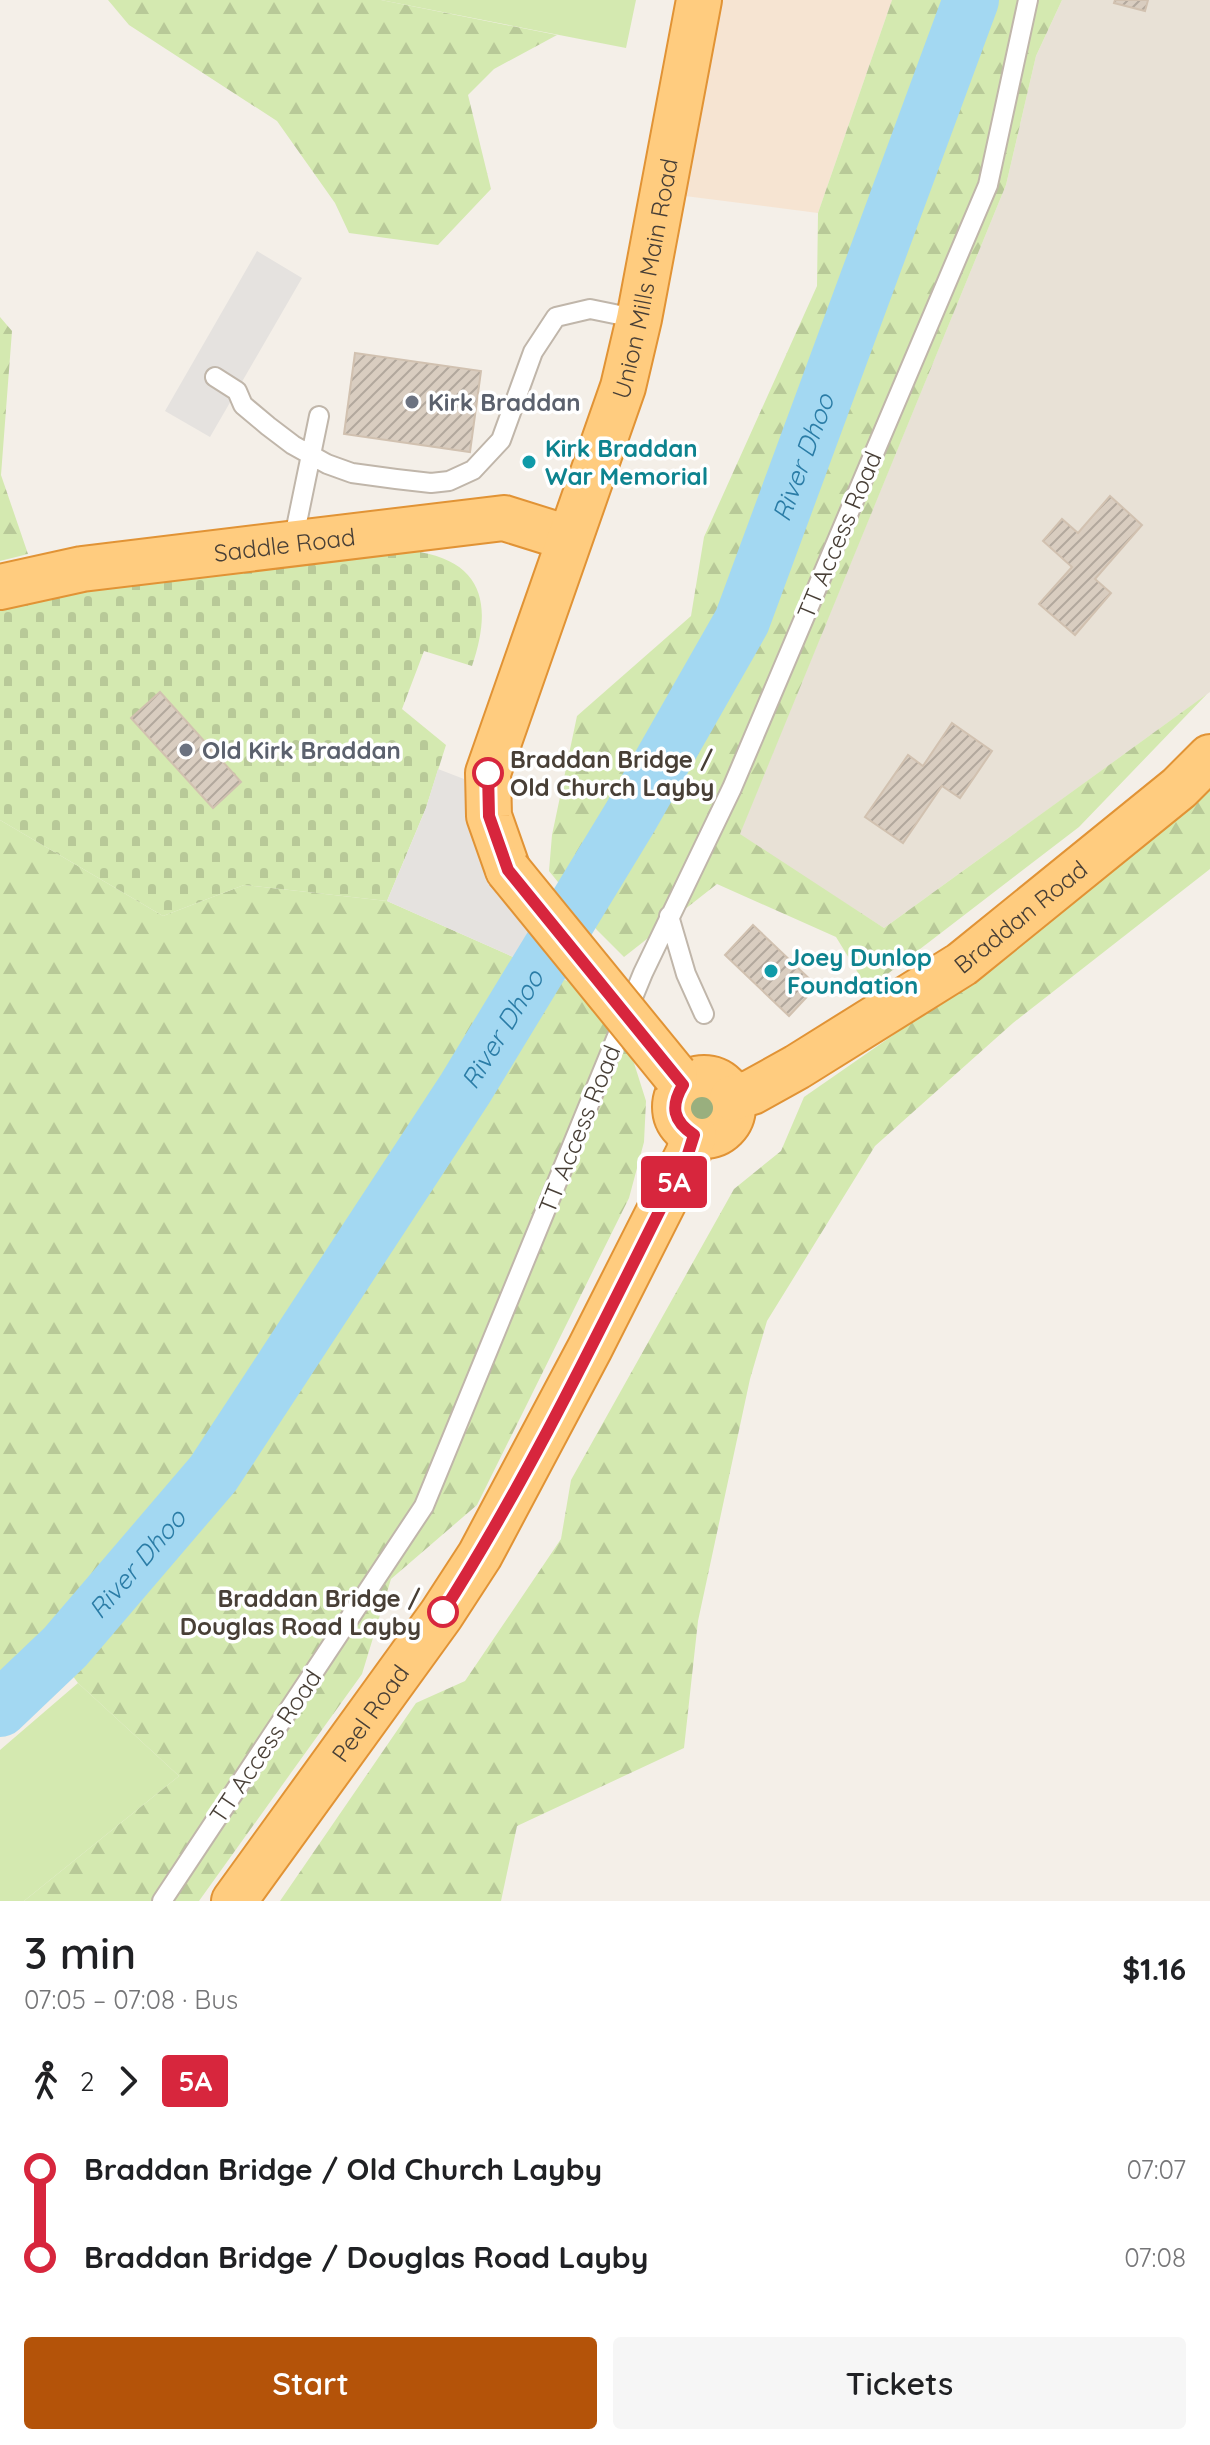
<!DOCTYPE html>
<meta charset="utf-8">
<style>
:root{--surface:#fff;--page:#f6f6f6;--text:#202124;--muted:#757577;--accent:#b45309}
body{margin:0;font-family:Quicksand,sans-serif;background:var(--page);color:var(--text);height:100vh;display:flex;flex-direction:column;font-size:30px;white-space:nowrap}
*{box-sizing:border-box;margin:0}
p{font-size:26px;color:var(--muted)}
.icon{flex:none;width:44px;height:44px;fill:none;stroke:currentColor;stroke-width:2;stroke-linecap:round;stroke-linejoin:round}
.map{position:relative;height:1901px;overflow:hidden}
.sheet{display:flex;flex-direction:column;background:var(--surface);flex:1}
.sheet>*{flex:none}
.badge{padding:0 16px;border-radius:6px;font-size:28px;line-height:52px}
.map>.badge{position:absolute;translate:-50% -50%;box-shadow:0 0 0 4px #fff}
.legs{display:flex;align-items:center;gap:12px;height:88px;padding:0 24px;font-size:26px}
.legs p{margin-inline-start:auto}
.overview{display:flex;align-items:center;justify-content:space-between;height:136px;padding:0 24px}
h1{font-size:44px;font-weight:600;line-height:60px}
.action{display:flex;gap:16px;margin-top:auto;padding:16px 24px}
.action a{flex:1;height:92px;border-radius:8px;background:var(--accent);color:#fff;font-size:32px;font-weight:600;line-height:92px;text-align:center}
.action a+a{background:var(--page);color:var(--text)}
ul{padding:0 24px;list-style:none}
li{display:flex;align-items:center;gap:28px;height:88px;font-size:30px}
li i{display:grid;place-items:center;width:12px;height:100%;margin:0 10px;background:currentColor}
li i::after{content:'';width:20px;height:20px;margin:-10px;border:6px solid;border-radius:50%;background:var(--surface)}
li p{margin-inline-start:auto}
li:first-child i{background:linear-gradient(#0000 50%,currentColor 0)}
li:last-child i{background:linear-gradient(currentColor 50%,#0000 0)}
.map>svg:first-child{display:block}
</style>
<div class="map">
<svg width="1210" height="1901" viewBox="0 0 1210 1901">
<defs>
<pattern id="forest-firs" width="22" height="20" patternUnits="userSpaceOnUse" patternTransform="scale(2)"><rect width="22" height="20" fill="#d4e9b0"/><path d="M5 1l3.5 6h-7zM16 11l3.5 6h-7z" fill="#b8c998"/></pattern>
<pattern id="cemetery-stones" width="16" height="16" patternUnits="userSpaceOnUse" patternTransform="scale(2)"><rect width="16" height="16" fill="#d4e9b0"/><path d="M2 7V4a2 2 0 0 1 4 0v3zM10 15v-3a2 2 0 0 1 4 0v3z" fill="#b8c998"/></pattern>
<pattern id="building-hatch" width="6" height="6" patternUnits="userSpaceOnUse" patternTransform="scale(2)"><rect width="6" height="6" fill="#d9cdc0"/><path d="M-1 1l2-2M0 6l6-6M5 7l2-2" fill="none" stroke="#b2a89d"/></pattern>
</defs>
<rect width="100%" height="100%" fill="#f4efe8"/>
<path fill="#e8e1d6" d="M1062 0H1210V692L884 928 739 835 1006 185 1036 56Z"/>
<path fill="#f6e4d2" d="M708 0H892L818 213 669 194Z"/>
<path fill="#d4e9b0" d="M381 0H636L626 48Z
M78 1683 179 1776 24 1901H0V1750Z"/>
<path fill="url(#forest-firs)" d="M108 0H381L557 35 494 69 468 95 491 189 438 245 349 233 335 203 277 121 129 25Z
M892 0H1062L1036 56 1006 185 740 834 884 928 1207 694 1079 827 868 989 836 937 717 884 624 957 597 930 549 871 552 835 577 716 691 616 704 537 817 286 818 213Z
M0 317 12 331 1 475 28 554 0 561Z
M1210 782V869L1013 1023 875 1146 767 1321 750 1379 698 1621 684 1748 517 1826 501 1901H280L416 1703 465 1681 561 1539 571 1480 734 1189 781 1151 804 1097 997 963Z
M0 820 163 916 244 885 387 901 581 987 612 1025 634 1063 646 1101 644 1142 629 1198 477 1505 391 1579 362 1674 199 1901H24L179 1776 78 1683 50 1645 0 1687Z"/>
<path fill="url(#cemetery-stones)" d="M383 552C395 552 409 550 420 552 487 564 491 610 472 666L424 651 402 709 446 745 426 808 387 901 244 885 163 916 0 820V610L89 584Z"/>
<path fill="#e5e2df" d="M257 251 302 278 210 437 165 411Z
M438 769 464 779 468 822 480 861 511 907 581 987 387 901 426 808Z"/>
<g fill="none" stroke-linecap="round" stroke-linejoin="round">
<path stroke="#a3d8f2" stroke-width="56" id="s1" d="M0 1709 65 1647 213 1474 465 1089 631 816 742 621 971 0"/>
</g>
<path fill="url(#building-hatch)" stroke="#d1c1b0" stroke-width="2" d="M1115 0H1148L1145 11 1114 3Z
M355 353 481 371 470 452 344 434Z
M1110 496 1142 525 1095 579 1111 593 1075 635 1039 604 1072 567 1043 541 1062 519 1078 533Z
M160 692 241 782 213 808 131 718Z
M952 723 992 751 960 798 942 786 903 843 865 817 908 755 923 766Z
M753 925 817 986 789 1016 725 955Z"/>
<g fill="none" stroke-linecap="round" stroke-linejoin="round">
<g stroke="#c0b6aa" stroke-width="22">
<path id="service" d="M215 377 237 391 243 405 268 426 293 445 327 464 352 473 396 479 431 483 449 481 473 470 501 440 533 352 556 317 590 309 639 319
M293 542 319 416
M669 916 686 974 704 1014
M162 1901 424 1506 643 973 732 788 988 185 1028 0"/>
</g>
<g stroke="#e19335" stroke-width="48">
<g id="trunk">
<path id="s2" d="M0 587 82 569 504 518 568 538"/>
<path id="s3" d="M508 870 489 816 488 773 623 387 639 319 699 0"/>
<circle cx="704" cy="1107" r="29"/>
<path id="s4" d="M732 1098 752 1092 797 1067 962 964 1179 788 1210 757"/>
<path id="s5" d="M234 1901 441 1615 480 1555 590 1348 688 1154 694 1135"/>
</g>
</g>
<use href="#service" stroke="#fff" stroke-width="18"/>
<use href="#trunk" stroke="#ffcc7f" stroke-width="44"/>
<g stroke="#e19335" stroke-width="48" stroke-linecap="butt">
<path id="trunk-bridge" d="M508 870 675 1075"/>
</g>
<use href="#trunk-bridge" stroke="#ffcc7f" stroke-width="44"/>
</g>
<circle fill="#99af7e" cx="702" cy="1108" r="11"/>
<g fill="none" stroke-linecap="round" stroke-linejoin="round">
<g stroke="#fff" stroke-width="18">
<path id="line-1" d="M443 1612C536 1466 610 1308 688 1154L694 1135C673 1121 670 1107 683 1085L508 870 489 816 488 773"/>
</g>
<use href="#line-1" stroke="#d7263d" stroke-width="12"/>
</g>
<g fill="#6b7280" stroke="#fff" stroke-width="3">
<circle cx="412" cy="402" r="8"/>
<circle cx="186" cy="750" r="8"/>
</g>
<g fill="#0f9aa8" stroke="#fff" stroke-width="3">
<circle cx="529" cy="462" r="8"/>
<circle cx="771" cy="971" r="8"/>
</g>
<g fill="#fff" stroke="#d7263d" stroke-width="4">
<circle cx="488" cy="773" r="14"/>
<circle cx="443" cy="1612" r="14"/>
</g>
<g text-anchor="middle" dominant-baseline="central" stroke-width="7" stroke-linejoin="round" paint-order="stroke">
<g font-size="24" fill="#483f36" stroke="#fff">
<text stroke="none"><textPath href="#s3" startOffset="620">Union Mills Main Road</textPath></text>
<text transform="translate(839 535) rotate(-67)">TT Access Road</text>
<text stroke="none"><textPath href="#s2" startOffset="288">Saddle Road</textPath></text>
<text stroke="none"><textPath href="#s4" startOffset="342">Braddan Road</textPath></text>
<text transform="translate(579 1129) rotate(-68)">TT Access Road</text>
<text stroke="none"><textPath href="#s5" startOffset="232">Peel Road</textPath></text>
<text transform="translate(265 1746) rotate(-56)">TT Access Road</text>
</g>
<g font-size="24" font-weight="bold" fill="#5b616d" stroke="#fff" text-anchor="start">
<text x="428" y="402">Kirk Braddan</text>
<text x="202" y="750">Old Kirk Braddan</text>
</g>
<g font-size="24" font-weight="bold" fill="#0d838f" stroke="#fff" text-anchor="start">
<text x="545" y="448">Kirk Braddan<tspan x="545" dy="28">War Memorial</tspan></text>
<text x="787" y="957">Joey Dunlop<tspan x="787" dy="28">Foundation</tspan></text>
</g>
<g font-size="24" font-weight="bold" fill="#483f36" stroke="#fff" text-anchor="start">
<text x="510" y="759">Braddan Bridge /<tspan x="510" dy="28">Old Church Layby</tspan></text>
<text x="421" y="1598" text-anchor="end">Braddan Bridge /<tspan x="421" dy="28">Douglas Road Layby</tspan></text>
</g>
<g font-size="26" font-style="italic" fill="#2a7ca6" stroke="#fff">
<text stroke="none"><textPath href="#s1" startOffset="1496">River Dhoo</textPath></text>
<text stroke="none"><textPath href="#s1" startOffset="848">River Dhoo</textPath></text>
<text stroke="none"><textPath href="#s1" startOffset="200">River Dhoo</textPath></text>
</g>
</g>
</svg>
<b class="badge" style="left:674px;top:1182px;background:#d7263d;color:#fff">5A</b>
</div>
<section class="sheet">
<div class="overview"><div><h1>3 min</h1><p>07:05 – 07:08 · Bus</p></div><b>$1.16</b></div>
<div class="legs"><svg class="icon" aria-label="walk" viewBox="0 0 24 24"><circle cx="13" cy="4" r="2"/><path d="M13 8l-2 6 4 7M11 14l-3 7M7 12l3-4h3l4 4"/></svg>2<svg class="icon" aria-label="forward" viewBox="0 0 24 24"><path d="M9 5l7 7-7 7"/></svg><b class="badge" style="background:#d7263d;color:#fff">5A</b></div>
<ul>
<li><i style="color:#d7263d"></i><b>Braddan Bridge / Old Church Layby</b><p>07:07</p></li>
<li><i style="color:#d7263d"></i><b>Braddan Bridge / Douglas Road Layby</b><p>07:08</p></li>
</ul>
<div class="action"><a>Start</a><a>Tickets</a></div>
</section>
